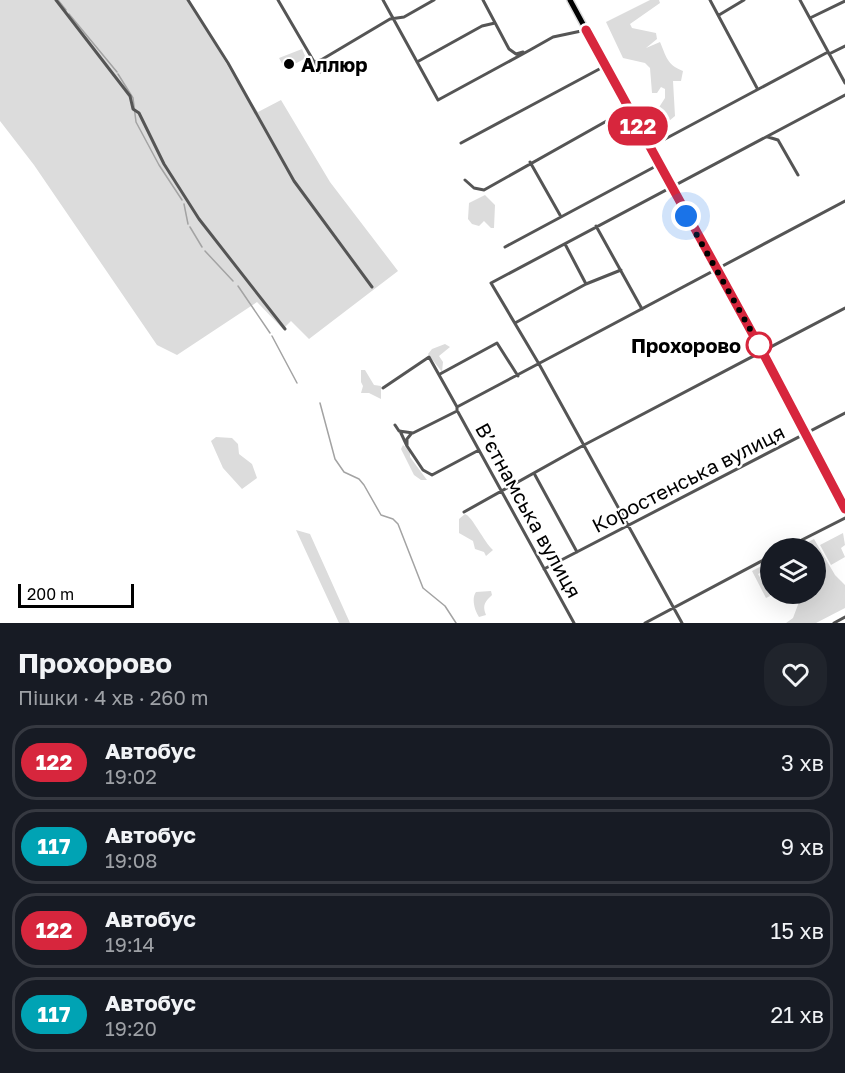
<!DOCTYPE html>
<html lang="uk">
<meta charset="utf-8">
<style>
:root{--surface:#171b24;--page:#20242c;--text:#f1f3f6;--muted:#9ea1a6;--line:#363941}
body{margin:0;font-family:"Golos Text",sans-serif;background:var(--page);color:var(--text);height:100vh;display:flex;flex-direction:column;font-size:22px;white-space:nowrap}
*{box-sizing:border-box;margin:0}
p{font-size:20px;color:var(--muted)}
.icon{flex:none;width:33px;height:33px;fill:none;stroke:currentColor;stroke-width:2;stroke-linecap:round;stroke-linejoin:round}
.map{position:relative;height:623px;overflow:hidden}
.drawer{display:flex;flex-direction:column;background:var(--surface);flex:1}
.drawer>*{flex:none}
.badge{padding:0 12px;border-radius:20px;font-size:21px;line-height:39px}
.tools{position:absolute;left:760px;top:538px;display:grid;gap:12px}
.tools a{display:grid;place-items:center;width:66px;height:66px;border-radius:50%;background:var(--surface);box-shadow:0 6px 24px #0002;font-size:30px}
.scale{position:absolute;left:18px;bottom:15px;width:116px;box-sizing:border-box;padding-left:6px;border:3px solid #000;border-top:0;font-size:16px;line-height:21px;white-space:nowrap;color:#000;-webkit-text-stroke:4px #fff;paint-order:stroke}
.you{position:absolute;width:30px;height:30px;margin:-15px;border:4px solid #fff;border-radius:50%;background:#1a73e8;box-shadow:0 0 0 9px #1a73e833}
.map>.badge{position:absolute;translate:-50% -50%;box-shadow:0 0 0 3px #fff}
.round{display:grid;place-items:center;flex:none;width:63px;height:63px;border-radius:24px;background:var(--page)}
.head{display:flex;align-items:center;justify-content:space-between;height:102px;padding:0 18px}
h1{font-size:28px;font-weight:700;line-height:45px}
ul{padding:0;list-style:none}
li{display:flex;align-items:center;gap:18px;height:75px;margin:0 12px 9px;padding:0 6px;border:3px solid var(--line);border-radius:24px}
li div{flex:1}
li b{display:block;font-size:22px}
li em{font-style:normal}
li .badge{min-width:66px;font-weight:700;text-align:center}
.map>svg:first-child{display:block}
</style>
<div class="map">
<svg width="845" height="623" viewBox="0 0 845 623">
<rect width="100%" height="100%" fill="#fff"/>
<path fill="#dcdcdc" d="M0 0H189L237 82 258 112 281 100 330 182 398 271 309 339 291 321 283 329 257 302 177 355 157 345 34 165 0 121Z
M650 0H659L660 3 630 24 632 28 656 33 657 39 646 48 660 42C666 56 667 65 683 71L681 81H673L675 116 669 121V127L661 121 656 112 665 98V89L661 87 657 93H652L650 68 645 63 623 58 606 22Z
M302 49 306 58 285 69 279 58Z
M485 195 495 205 494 228H491L484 221 479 226 472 224 468 219 469 203Z
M445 344 450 347 439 356 443 362 442 372 428 354 432 349Z
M361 370H365L374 385 381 386V399L369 393H361L363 386 361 382Z
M216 437 232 438 238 444 239 454 252 464 257 478 242 489 223 468 211 441Z
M403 445 410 451V457L427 480H421L414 475 401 449Z
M465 514C472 516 484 542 493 550L486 556 484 552 475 549 473 541 459 533V519Z
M296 530 310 534 350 623H339Z
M843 533 845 545 841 548 845 557 831 565 826 556 837 550 826 556 820 545Z
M814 539 835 575 845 585V608L816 623H786L793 618 802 594H816V549H794Z
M771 561V573L768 569 758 574 770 596 766 598 752 571Z
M491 591 492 595C485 602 482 605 486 615L479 617C475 611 471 599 476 592Z"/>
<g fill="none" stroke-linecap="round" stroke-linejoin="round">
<path stroke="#a3a3a3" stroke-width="1.5" d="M58 0 66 10
M69 14 117 72
M118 74 133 98 136 122 159 165 182 200
M184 204 188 224
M190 227 202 247
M205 251 233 281
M238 286 270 333
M272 336 297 383
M320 403 335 459 344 472 359 479 364 485 381 515 393 519 398 524 423 588 445 606 456 623"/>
<g stroke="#dbdbdb" stroke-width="8">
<path id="primary" d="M570 0 845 509"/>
</g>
<path stroke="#555" stroke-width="3" d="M56 0 130 96 133 109 139 113 164 164 199 219 285 329
M188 0 228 63 294 181 372 287
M278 0 320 72
M383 0 438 100 530 50
M483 0 509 49 516 54 523 52
M710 0 757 88
M800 0 845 83
M719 15 744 0
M810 18 845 1
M530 50 553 37 586 30
M829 54 845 46
M314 62 321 60 390 19 404 17 434 0
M417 62 482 26 495 23
M768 137 778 140 798 175
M461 143 605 66
M650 147 828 52
M530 162 560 215
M465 180 474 188 484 190 628 109
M596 226 642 309
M565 244 586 284
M505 247 658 165
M515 323 586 284 621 270
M440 374 497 343 518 376
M383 388 429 357 457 407
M458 412 574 623
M395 425 399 431 413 433 457 411V407L845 201
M400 431 407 446V439L411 434
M407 446 423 470 432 475 479 450
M535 475 577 552
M464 512 584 445 845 308
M784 549 845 518
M544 569 845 413
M645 623 771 556
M682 623 539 364 491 283 845 95
M834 623 845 617"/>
<use href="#primary" stroke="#000" stroke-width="5"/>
</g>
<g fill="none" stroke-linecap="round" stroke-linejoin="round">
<g stroke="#fff" stroke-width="14">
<path id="line" d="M586 30 762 351 845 509"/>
</g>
<use href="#line" stroke="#d7263d" stroke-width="9"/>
<path stroke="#000" stroke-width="6" stroke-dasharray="0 10.8" d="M686 216 759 345"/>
</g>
<circle fill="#000" stroke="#fff" stroke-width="2" cx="289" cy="64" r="6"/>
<circle fill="#fff" stroke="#d7263d" stroke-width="3" cx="759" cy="345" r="12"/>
<g text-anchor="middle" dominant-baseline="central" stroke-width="4.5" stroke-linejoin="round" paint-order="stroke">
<g font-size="20" font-weight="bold" fill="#000" stroke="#fff" text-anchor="start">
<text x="301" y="64">Аллюр</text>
</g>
<g font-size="20" font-weight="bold" fill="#000" stroke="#fff" text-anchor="end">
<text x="741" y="345">Прохорово</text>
</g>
<g font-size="20" fill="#000" stroke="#fff">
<text transform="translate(688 478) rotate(-27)">Коростенська вулиця</text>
<text transform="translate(529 510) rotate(61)">Вʼєтнамська вулиця</text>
</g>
</g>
</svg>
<div class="tools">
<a><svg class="icon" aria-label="layers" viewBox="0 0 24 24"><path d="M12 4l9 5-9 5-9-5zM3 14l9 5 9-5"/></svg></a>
</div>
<div class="scale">200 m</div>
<div class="you" style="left:686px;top:216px"></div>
<b class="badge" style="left:638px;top:126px;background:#d7263d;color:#fff">122</b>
</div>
<section class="drawer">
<div class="head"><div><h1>Прохорово</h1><p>Пішки · 4 хв · 260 m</p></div><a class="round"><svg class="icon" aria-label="heart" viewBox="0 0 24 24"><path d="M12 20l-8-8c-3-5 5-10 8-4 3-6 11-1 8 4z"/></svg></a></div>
<ul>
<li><span class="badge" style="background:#d7263d;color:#fff">122</span><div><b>Автобус</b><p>19:02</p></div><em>3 хв</em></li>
<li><span class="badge" style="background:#00a3b4;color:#fff">117</span><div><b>Автобус</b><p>19:08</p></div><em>9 хв</em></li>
<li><span class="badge" style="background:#d7263d;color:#fff">122</span><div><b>Автобус</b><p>19:14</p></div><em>15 хв</em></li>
<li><span class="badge" style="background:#00a3b4;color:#fff">117</span><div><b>Автобус</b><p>19:20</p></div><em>21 хв</em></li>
</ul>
</section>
